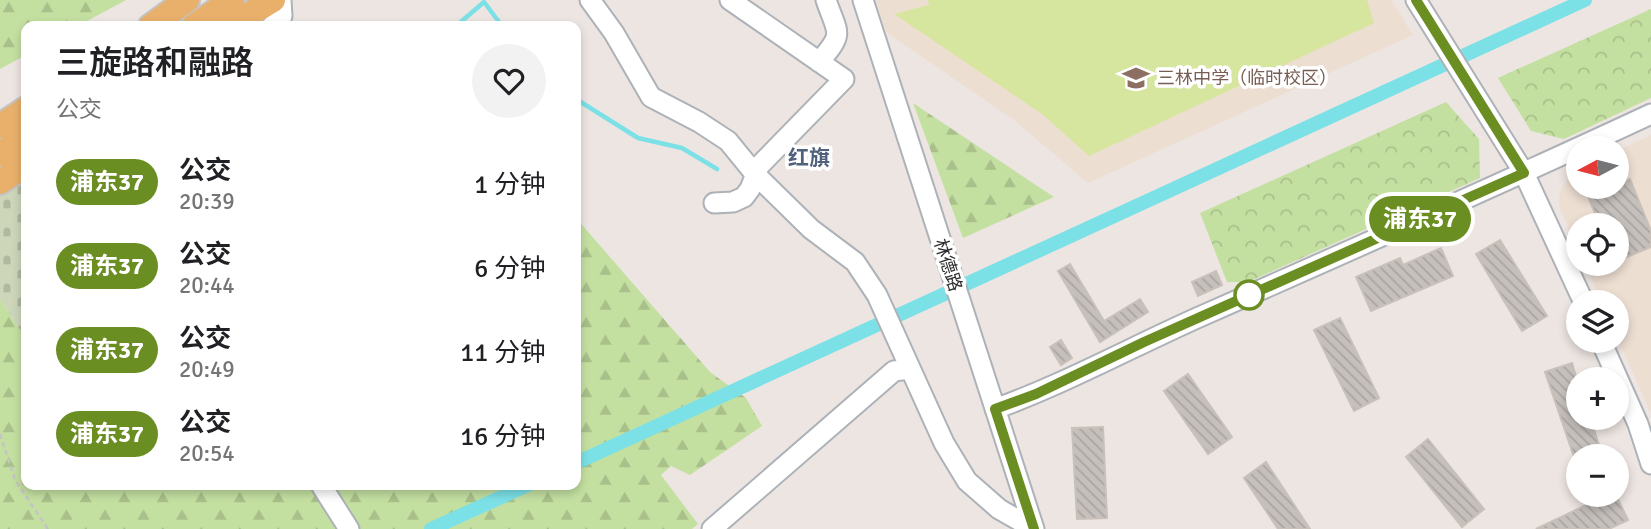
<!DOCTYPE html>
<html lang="zh">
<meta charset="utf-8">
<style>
:root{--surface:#fff;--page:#f2f2f2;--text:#202124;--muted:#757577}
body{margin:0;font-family:Signika,"Noto Sans SC",sans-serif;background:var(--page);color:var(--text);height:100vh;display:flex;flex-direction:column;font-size:26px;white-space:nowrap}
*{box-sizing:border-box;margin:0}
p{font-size:23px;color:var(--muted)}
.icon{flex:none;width:38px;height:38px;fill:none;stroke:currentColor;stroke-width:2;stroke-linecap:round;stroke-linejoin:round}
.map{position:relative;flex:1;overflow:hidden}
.sheet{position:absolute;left:21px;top:21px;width:560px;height:469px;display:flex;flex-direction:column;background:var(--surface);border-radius:14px;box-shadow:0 4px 10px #0003}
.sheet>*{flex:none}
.badge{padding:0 14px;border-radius:23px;font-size:24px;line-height:46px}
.needle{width:46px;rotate:263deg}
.tools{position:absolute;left:1566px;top:136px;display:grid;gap:14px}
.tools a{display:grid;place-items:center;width:63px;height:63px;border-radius:50%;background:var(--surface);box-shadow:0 4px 10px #0003;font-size:35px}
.map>.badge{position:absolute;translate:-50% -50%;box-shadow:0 0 0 4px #fff}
.round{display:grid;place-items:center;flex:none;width:74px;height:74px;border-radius:37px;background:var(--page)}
.overview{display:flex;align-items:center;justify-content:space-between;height:119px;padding:0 35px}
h1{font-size:33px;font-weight:600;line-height:52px}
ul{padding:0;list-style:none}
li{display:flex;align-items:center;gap:21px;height:84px;padding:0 35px}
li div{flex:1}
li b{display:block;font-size:26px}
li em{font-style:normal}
li .badge{min-width:77px;font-weight:700;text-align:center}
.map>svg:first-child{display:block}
</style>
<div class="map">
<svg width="1651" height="529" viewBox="0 0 1651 529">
<defs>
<pattern id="forest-firs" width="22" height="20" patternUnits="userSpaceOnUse" patternTransform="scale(1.75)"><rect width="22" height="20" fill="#c4e0a1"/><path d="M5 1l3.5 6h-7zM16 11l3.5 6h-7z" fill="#a9c08b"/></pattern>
<pattern id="cemetery-stones" width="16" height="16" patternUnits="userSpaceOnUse" patternTransform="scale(1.75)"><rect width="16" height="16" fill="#cdd6b9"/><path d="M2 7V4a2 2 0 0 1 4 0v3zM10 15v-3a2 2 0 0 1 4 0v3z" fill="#b0b89f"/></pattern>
<pattern id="park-crowns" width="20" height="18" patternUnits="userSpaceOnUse" patternTransform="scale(1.75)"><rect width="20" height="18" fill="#c4e0a1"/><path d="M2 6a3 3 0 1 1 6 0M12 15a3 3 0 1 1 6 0" fill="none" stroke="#a9c08b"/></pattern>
<pattern id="building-back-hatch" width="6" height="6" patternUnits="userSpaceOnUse" patternTransform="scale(1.75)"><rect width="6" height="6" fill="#c6c0bc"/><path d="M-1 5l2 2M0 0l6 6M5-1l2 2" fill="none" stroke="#aaa5a2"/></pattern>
</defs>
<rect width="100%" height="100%" fill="#ede5e1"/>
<path fill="#edded2" d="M876 0H1391L1413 35 1088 183 1014 120 886 32Z
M1651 135V414L1617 336V303H1602L1585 264H1617V226H1578V249L1559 206 1560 191 1572 172 1578 169V187H1617V151Z"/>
<path fill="url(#forest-firs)" d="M0 0H126L78 26H26V55L0 69Z
M913 103 1054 197 963 238Z
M576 218 710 372 746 398 762 426 690 475 671 466 661 475 698 524 692 529H0V299L26 339V485H576Z"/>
<path fill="url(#cemetery-stones)" d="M26 178V339L0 299V195Z"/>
<path fill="url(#park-crowns)" d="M1651 9V98L1564 139 1531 131 1498 78Z
M1446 102 1479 139 1480 178 1248 282H1227L1200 213Z"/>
<path fill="#d7e69e" d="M928 0H1367L1374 23 1089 156 1042 114 894 14 929 5Z"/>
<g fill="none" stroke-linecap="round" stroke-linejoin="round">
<path stroke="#7ce1e7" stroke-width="4.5" d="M456 26 484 2 502 26
M576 99 638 138 682 148 717 169"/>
<path stroke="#7ce1e7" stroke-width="14" d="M576 463 1585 0
M431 529 528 485"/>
</g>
<path fill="url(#building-back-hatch)" stroke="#c9c0ba" stroke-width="2" d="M1630 179 1651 231V247L1617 261V226H1600L1588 196 1608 187H1617V184Z
M1500 240 1547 316 1522 331 1476 254Z
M1441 248 1453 276 1371 311 1356 277 1400 258 1403 265Z
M1070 264 1104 321 1140 299 1148 312 1100 342 1058 271Z
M1216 271 1222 285 1198 296 1192 282Z
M1340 318 1379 398 1354 411 1314 330Z
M1061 340 1072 358 1061 365 1050 347Z
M1572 363 1578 383V418H1590L1600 448 1574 457 1545 372Z
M1188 374 1232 437 1208 454 1164 391Z
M1103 427 1107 518 1077 519 1072 428Z
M1428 439 1484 509 1462 527 1406 457Z
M1266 462 1310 529H1278L1244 478Z
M1607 495H1616L1628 520 1609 529H1536Z"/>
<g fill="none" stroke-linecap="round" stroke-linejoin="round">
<g stroke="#adb2b8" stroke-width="23">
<path id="minor" d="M590 0 614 33 651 97 699 122 728 141 755 174 811 229 855 262 877 295 944 443 967 481 999 509 1034 529
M863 0 1034 529
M1416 0 1524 173 1584 303
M272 26 282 16 281 0
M819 62C845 32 838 35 826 0
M714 203 733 202 744 197 750 189 759 166 844 79 730 0
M1601 341 1638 424 1651 464
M995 409C1064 384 1130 348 1197 318 1349 251 1501 184 1651 114
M321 485 349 529
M712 529 894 371 909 369"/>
</g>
<g stroke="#c4c4c4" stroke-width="28">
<path id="major" d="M151 26 187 0
M194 26 232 0
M230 26 273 0
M0 126 26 109
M0 154 26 137
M0 182 26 165"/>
</g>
<path stroke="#c4c4c4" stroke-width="2.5" stroke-dasharray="5 3.5" stroke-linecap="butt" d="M0 434 15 480 48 529"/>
<use href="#minor" stroke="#fff" stroke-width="19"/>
<use href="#major" stroke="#e8b06b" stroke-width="24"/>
</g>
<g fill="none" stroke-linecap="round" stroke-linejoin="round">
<g stroke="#fff" stroke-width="16">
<path id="line" d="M1034 529 995 409 1036 394 1144 342 1524 173 1416 0"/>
</g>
<use href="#line" stroke="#6b8e23" stroke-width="10"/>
</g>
<defs>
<g id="school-bare" transform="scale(2.1)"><path d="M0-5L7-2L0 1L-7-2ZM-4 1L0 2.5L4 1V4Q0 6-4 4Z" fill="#8d6e63" stroke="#fff" stroke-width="2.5" paint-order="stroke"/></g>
</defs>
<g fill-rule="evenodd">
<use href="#school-bare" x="1136" y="78"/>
</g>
<circle fill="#fff" stroke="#6b8e23" stroke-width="3.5" cx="1249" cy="295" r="14"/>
<g text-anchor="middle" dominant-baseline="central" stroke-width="7" stroke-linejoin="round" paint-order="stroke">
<g font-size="18" fill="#785e54" stroke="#fff" text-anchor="start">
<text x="1157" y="78">三林中学（临时校区）</text>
</g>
<g font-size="18" fill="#2d2d2d" stroke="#fff">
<text transform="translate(948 265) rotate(72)">林德路</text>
</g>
<g font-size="21" font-weight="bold" fill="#50617b" stroke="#fff">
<text x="809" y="158">红旗</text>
</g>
</g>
</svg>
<div class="tools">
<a><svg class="needle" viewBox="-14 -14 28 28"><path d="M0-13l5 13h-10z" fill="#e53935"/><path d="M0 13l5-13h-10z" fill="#757577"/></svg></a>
<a><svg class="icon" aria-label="locate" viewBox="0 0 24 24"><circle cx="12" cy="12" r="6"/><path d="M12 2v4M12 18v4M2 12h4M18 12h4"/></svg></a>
<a><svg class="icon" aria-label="layers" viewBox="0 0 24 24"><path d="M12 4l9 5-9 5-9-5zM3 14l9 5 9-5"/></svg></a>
<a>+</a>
<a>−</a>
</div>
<b class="badge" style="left:1420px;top:219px;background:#6b8e23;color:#fff">浦东37</b>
<section class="sheet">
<div class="overview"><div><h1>三旋路和融路</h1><p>公交</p></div><a class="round"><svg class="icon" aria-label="heart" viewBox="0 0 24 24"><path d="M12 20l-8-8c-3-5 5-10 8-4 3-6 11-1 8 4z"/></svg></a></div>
<ul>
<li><span class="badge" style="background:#6b8e23;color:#fff">浦东37</span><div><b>公交</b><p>20:39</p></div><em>1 分钟</em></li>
<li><span class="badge" style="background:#6b8e23;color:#fff">浦东37</span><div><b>公交</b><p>20:44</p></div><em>6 分钟</em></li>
<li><span class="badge" style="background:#6b8e23;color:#fff">浦东37</span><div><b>公交</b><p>20:49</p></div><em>11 分钟</em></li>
<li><span class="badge" style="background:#6b8e23;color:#fff">浦东37</span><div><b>公交</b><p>20:54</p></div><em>16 分钟</em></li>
</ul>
</section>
</div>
